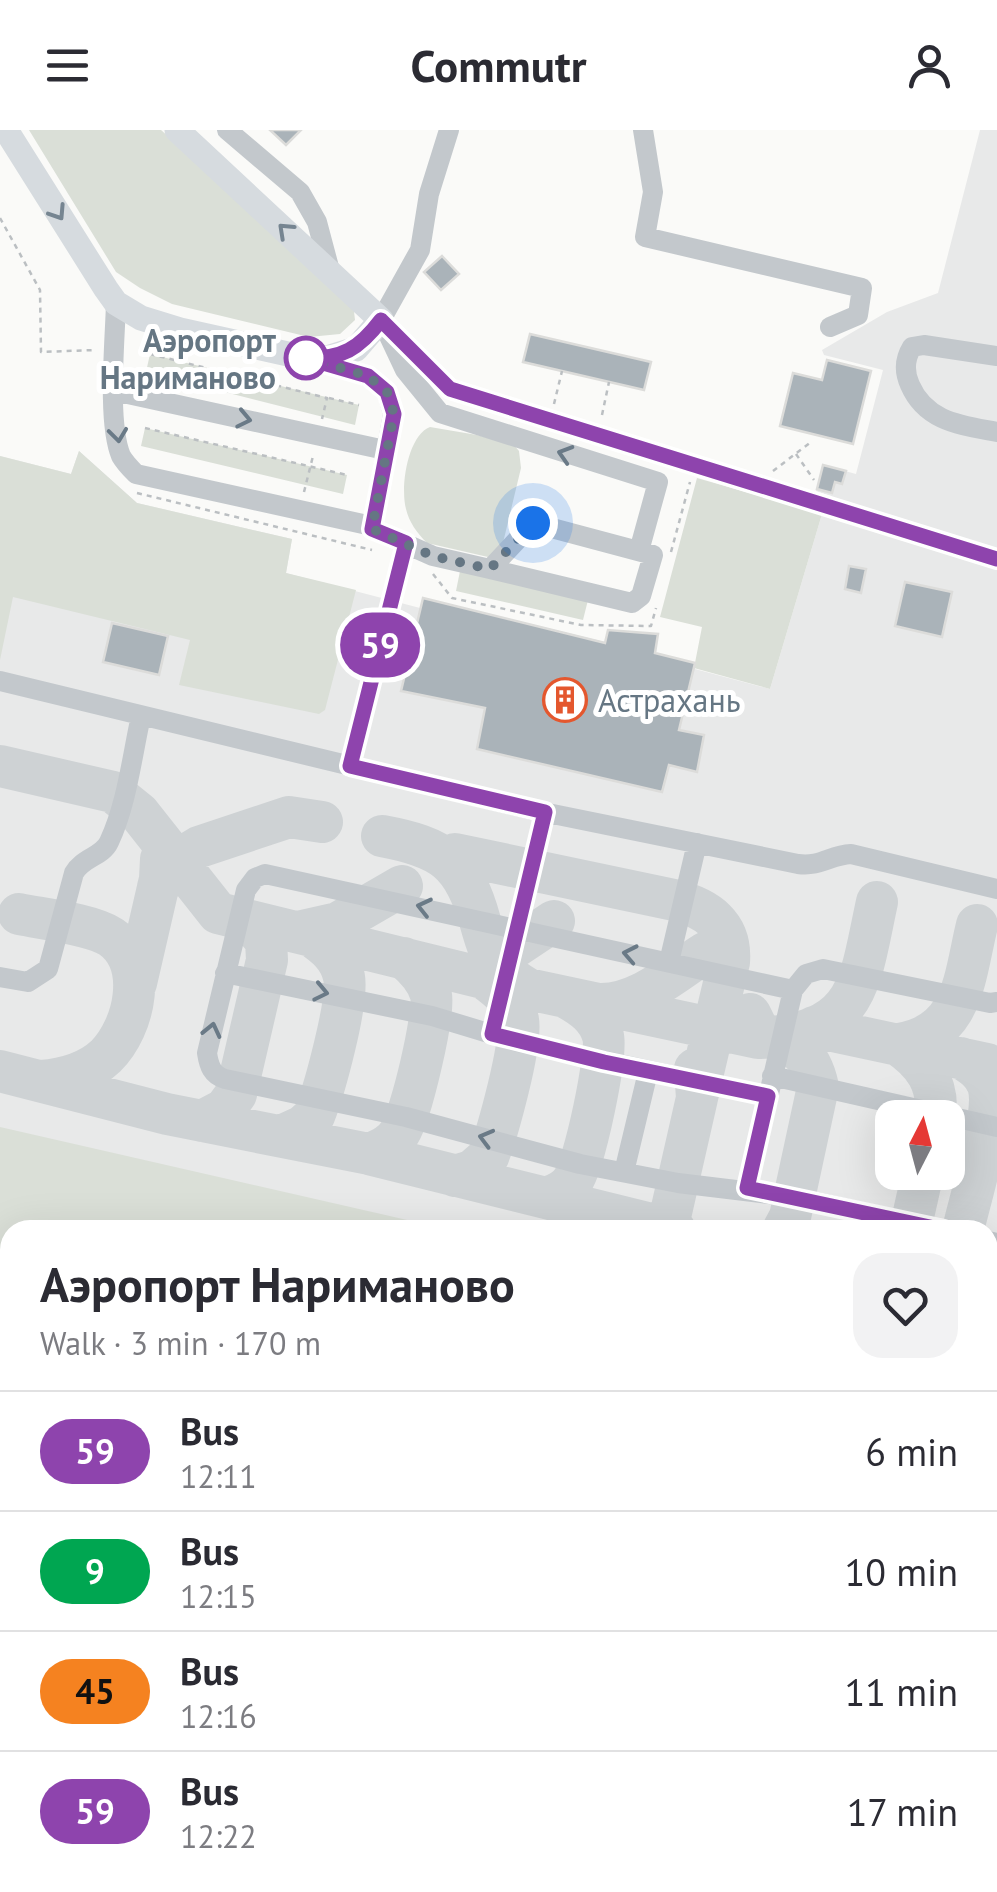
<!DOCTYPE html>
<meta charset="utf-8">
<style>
:root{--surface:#fff;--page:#f2f2f3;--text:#2b2b33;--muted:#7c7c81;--line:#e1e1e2}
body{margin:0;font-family:"PT Sans",sans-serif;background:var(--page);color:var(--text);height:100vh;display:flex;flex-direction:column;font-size:38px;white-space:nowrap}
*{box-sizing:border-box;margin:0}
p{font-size:32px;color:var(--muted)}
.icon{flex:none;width:55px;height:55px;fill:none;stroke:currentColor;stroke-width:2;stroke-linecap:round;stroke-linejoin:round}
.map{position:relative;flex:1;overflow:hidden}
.details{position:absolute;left:0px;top:1090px;width:998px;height:672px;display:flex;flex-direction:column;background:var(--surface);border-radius:30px 30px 0 0;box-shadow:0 10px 40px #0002}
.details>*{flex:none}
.badge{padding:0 20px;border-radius:32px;font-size:35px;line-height:65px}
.needle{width:65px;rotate:6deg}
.buttons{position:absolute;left:875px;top:970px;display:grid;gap:20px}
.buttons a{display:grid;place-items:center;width:90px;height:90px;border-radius:20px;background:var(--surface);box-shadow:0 10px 40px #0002;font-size:50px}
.you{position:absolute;width:50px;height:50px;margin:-25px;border:8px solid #fff;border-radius:50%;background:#1a73e8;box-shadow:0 0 0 15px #1a73e833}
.map>.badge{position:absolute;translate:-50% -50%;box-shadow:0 0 0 5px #fff}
.round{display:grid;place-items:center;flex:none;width:105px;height:105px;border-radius:30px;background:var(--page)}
.summary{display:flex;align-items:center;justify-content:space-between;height:170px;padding:0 40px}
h1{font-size:48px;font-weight:800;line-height:75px}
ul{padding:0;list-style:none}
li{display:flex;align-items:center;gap:30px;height:120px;padding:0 40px;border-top:2px solid var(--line)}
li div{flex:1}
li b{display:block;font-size:38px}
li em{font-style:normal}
li .badge{min-width:110px;font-weight:700;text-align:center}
header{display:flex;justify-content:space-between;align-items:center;height:130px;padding:0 40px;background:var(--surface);font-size:45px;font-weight:800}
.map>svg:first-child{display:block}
</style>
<header><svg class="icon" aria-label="menu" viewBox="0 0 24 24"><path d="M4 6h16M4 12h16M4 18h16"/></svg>Commutr<svg class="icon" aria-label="person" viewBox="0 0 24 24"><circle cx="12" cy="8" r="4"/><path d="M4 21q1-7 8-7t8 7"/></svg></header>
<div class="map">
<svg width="997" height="1762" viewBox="0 0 997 1762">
<rect width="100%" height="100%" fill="#fafaf8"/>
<path fill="#e8e9e9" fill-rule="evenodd" d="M980 0H997V1762H0V326L71 344 79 321 137 373 292 409 286 443 420 478 423 468 605 512 608 500 658 504 655 523 695 533V539L770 559 822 384H825L831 366 816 361 823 335 856 344 883 240 824 225 822 220 887 182 938 163ZM892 988H948V1042H892ZM10 1100H988V1752H10Z"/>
<path fill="#dadfd7" d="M29 0H161L353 173 355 190 340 204 309 207 172 174 140 158 116 142Z
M150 224 359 275 355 295 146 242Z
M430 297 477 305 514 315 519 321 521 338 502 417 488 427 427 413C417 403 409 392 406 379 400 357 408 305 430 297Z
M145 298 347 345 343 364 141 316Z
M79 321 137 373 292 409 286 443 356 460 325 580 319 584 179 555 190 510 13 467 0 530V326L71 344Z
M697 348 822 384 770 559 694 538 702 497 660 487Z
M460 441 588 470 583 490 456 461Z
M0 997 451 1100H10V1323L0 1321Z
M988 1222 997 1224V1549L988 1547Z
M0 1470 10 1472V1752H988V1694L997 1696V1762H0Z"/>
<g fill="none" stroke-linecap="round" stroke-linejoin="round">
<path stroke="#ced2d4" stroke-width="42" d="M0 636 113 662 139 683 218 783 528 859 758 908
M382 706C442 717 464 732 480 791 485 809 490 828 503 841 510 848 520 854 528 859
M447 729 455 724 674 770C707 778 732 795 729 832L697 968
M158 757 184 726 199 717 289 687 322 692
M19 784C43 789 91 794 111 807 149 833 135 897 106 926 88 943 65 949 41 951
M298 802 338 793 402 756
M500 827 554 791
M136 853 160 749 161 729
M601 874C640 874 673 843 705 823
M750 884 760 904C793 915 810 919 818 957L790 1087 783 1100
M814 897 987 934
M760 908C861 902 859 854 877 772
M897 914C924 932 940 954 935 988
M899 914C964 904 964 848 977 795
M961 928C973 935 983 942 988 955 997 982 970 1069 963 1100
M0 941 167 984 369 1024 675 1100
M202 991 225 979 236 964 267 830 266 811 249 791
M281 1006 303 996 314 986C324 961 349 871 344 847 340 827 326 816 310 805
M369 1024C382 1019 393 1014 400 1002 411 984 435 884 431 865 427 849 416 838 404 828
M455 1046 472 1041 488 1027C497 1004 523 912 518 890 514 871 500 860 485 849
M548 1067C558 1064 567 1060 573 1050 584 1035 608 924 603 906 598 887 583 877 567 868
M667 1100 697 968 695 939
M910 1100 923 1042
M988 1160 997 1153"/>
<path stroke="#ced2d4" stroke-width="108" d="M0 1385 10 1387
M988 1609 997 1611"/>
</g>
<path fill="#aab3b9" stroke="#dcdcda" stroke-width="2.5" d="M270 0H301L286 15Z
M442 126 459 144 441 160 424 142Z
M530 204 651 232 644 260 523 232Z
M827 230 871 241 853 314 780 296 793 243 822 250Z
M823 335 846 341 842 354 835 352 832 363 817 359Z
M849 436 866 439 861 463 845 459Z
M905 452 952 462 942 507 895 496Z
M423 468 605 513 608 500 658 504 655 523 695 533 679 600 704 605 697 642 669 635 662 662 477 619 485 578 401 561Z
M112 493 168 506 159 545 103 532Z"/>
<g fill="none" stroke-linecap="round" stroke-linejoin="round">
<path stroke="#bbbfc2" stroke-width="2.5" stroke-dasharray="5 5" stroke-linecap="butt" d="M0 88 40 160 41 222 95 220
M150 224 327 268 322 289
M329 268 359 275
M554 274 562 241
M602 285 609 252
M145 298 347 345
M796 324 814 350
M773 341 811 312
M304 362 313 326
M137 363 372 420
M671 422 690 352
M433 444 452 468 581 495 651 496 656 478"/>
<path stroke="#c3c8cc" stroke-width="20" d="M227 0 300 62 317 92 330 141
M643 0 653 62 645 107 862 158 858 185 830 197
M116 173C115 211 107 292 121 326 125 333 130 338 136 344L372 396
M381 190 450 259 997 429
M381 190 420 120 429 64 449 0
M389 206 405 240 440 283 658 352 639 421
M997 226 924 215 912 217C904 230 904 242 910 255 926 292 961 295 997 302
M313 230 367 246 387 263 393 284 372 399 433 426 490 439 533 393 653 425 641 466 632 473 490 439
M114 261 385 320
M0 551 533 680 798 734C821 737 830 725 851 724L997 759
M350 637 406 413
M669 832 697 713
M225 843 432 886 518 912 768 966
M0 847 28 852 48 839 74 743C83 727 102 727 109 712 127 674 132 626 141 586
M793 860 265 744 255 748 246 760 207 923C209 936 212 945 225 949L406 987 580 1034 678 1053 794 1067 944 1100
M492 904 545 682
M772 946 997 997
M624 1042 648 942
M747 1059 793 860 806 844 823 839 990 873 997 872
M988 1111 997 1113
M655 1762 656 1752"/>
<path stroke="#d6dbdf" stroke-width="25" d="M6 0 106 159 116 173 141 188 180 200 306 228H327L356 219 381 190 177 0"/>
</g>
<defs><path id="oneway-chevron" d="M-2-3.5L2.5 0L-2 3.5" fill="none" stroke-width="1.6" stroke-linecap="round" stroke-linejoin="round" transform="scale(2.5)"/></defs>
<g stroke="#768591">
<use href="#oneway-chevron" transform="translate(58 83) rotate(57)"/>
<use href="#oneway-chevron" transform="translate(285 100) rotate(-137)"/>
</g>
<g stroke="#6a7a87">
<use href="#oneway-chevron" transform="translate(244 289) rotate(12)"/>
<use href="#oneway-chevron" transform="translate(118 305) rotate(83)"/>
<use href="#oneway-chevron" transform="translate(565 324) rotate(-163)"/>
<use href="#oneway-chevron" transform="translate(424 777) rotate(-167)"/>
<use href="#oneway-chevron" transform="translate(630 824) rotate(-169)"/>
<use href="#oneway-chevron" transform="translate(321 862) rotate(12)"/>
<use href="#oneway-chevron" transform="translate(212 900) rotate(-77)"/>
<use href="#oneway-chevron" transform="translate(486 1008) rotate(-165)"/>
</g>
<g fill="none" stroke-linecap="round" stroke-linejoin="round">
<g stroke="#fff" stroke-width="22">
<path id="line" d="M944 1100 747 1058 768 966 604 932 492 904 545 682 350 636 406 413 372 399 394 284 387 262 368 246 306 228C342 229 359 219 381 190L450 259 997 429"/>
</g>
<use href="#line" stroke="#8e44ad" stroke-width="15"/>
<path stroke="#657683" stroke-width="10" stroke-dasharray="0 18" d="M306 228 368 246 387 262 394 284 372 399 433 426 490 439 533 393"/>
</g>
<defs>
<g id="building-ring" transform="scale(2.25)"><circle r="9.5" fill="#fff" stroke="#e4572e" stroke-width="1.5"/><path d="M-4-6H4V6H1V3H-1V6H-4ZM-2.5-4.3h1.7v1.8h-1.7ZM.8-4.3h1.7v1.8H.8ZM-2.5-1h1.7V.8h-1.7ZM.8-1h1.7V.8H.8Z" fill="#e4572e"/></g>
</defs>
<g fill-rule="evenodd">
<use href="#building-ring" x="565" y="570"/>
</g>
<circle fill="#fff" stroke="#8e44ad" stroke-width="5" cx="306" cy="228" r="20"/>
<g text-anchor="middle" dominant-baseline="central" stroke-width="10" stroke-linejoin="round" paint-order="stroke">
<g font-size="32" font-weight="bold" fill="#657683" stroke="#fff" text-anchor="end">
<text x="276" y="210">Аэропорт<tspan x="276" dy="37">Нариманово</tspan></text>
</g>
<g font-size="32" fill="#657683" stroke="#fff" text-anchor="start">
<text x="598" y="570">Астрахань</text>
</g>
</g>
</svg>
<div class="buttons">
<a><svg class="needle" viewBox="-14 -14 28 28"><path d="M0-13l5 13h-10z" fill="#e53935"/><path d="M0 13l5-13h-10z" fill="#7c7c81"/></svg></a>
</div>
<div class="you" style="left:533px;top:393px"></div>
<b class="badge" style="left:380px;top:515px;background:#8e44ad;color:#fff">59</b>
<section class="details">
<div class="summary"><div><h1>Аэропорт Нариманово</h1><p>Walk · 3 min · 170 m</p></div><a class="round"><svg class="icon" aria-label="heart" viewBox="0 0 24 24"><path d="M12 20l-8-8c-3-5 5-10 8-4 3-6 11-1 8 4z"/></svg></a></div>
<ul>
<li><span class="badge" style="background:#8e44ad;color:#fff">59</span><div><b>Bus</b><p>12:11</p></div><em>6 min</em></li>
<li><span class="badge" style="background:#00a651;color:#fff">9</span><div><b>Bus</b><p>12:15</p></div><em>10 min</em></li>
<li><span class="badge" style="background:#f58220;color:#111">45</span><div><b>Bus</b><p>12:16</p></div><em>11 min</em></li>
<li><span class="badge" style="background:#8e44ad;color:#fff">59</span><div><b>Bus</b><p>12:22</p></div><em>17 min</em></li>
</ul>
</section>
</div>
